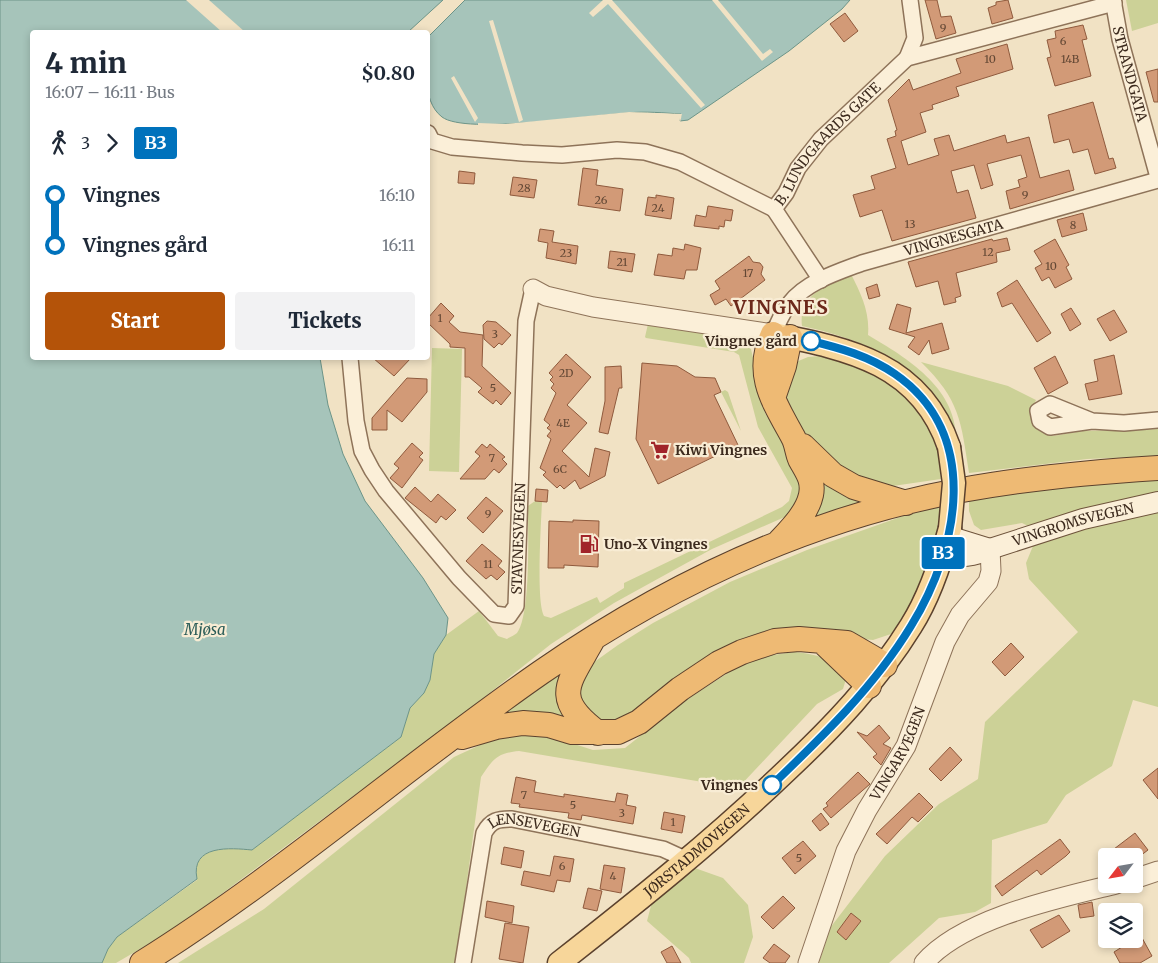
<!DOCTYPE html>
<meta charset="utf-8">
<style>
:root{--surface:#fff;--page:#f2f2f3;--text:#1f2937;--muted:#747a83;--accent:#b45309}
body{margin:0;font-family:Merriweather,serif;background:var(--page);color:var(--text);height:100vh;display:flex;flex-direction:column;font-size:19px;white-space:nowrap}
*{box-sizing:border-box;margin:0}
p{font-size:16px;color:var(--muted)}
.icon{flex:none;width:28px;height:28px;fill:none;stroke:currentColor;stroke-width:2;stroke-linecap:round;stroke-linejoin:round}
.map{position:relative;flex:1;overflow:hidden}
.side{position:absolute;left:30px;top:30px;width:400px;height:330px;display:flex;flex-direction:column;background:var(--surface);border-radius:5px;box-shadow:0 2px 8px #0003}
.side>*{flex:none}
.badge{padding:0 10px;border-radius:4px;font-size:18px;line-height:32px}
.needle{width:32px;rotate:239deg}
.tools{position:absolute;left:1098px;top:848px;display:grid;gap:10px}
.tools a{display:grid;place-items:center;width:45px;height:45px;border-radius:5px;background:var(--surface);box-shadow:0 2px 8px #0003;font-size:25px}
.map>.badge{position:absolute;translate:-50% -50%;box-shadow:0 0 0 2px #fff}
.legs{display:flex;align-items:center;gap:8px;height:55px;padding:0 15px;font-size:16px}
.legs p{margin-inline-start:auto}
.overview{display:flex;align-items:center;justify-content:space-between;height:85px;padding:0 15px}
h1{font-size:28px;font-weight:800;line-height:38px}
.button{display:flex;gap:10px;margin-top:auto;padding:10px 15px}
.button a{flex:1;height:58px;border-radius:5px;background:var(--accent);color:#fff;font-size:20px;font-weight:800;line-height:58px;text-align:center}
.button a+a{background:var(--page);color:var(--text)}
ul{padding:0 15px;list-style:none}
li{display:flex;align-items:center;gap:18px;height:50px;font-size:19px}
li i{display:grid;place-items:center;width:8px;height:100%;margin:0 6px;background:currentColor}
li i::after{content:'';width:12px;height:12px;margin:-6px;border:4px solid;border-radius:50%;background:var(--surface)}
li p{margin-inline-start:auto}
li:first-child i{background:linear-gradient(#0000 50%,currentColor 0)}
li:last-child i{background:linear-gradient(currentColor 50%,#0000 0)}
.map>svg:first-child{display:block}
</style>
<div class="map">
<svg width="1158" height="963" viewBox="0 0 1158 963">
<rect width="100%" height="100%" fill="#f1e2c4"/>
<path fill="#ccd197" d="M1126 0H1158V23L1132 31Z
M851 274C861 294 870 312 868 335 907 358 955 387 956 437 930 368 871 341 802 326 798 295 827 284 851 274Z
M648 324 729 338 741 341 751 349 765 413 792 458 803 495 787 516 712 549 614 603 551 644 453 722 208 904 164 935 116 963H102L108 949 117 937 197 880C190 844 230 848 252 850L401 737 410 708 424 693 430 680 434 654 446 635 479 611 498 636 507 639C510 637 515 635 517 633 531 615 528 531 528 506L535 501 542 502C541 523 536 602 544 616L551 618 597 597 600 603 624 588V583L782 507 789 501 792 488 758 427 739 355 734 352 646 338 645 337Z
M432 348 462 349 459 472 429 471Z
M820 356C866 364 913 390 933 434 939 448 940 465 941 479L886 487 864 484 810 444 788 407 785 396 796 362 808 357Z
M921 362 1008 386 1036 400 1031 411 1034 427 1053 436 1083 431 1158 429V456L1087 459 969 473C961 421 960 400 921 362Z
M725 390 728 392 741 431 721 392Z
M817 475 873 501 805 523Z
M1158 479V495L1030 527 1022 523 981 530 974 525 969 511V499L1085 484Z
M941 506 932 559 906 617 891 634 873 640 771 631 744 638 718 650 696 663 635 710 620 718 610 722 590 719 574 690 590 665 618 645 653 623 730 582 807 550 923 509Z
M1158 511V707L1133 700 1112 766 1066 795 1047 823 992 840 991 903 975 912 939 918 889 963H819L830 928 885 856 939 804 978 779 985 722 1078 632 1029 579 1026 563 1033 546 1083 529Z
M794 652C821 655 829 657 846 679L843 689 817 704 738 788 519 751C497 753 493 759 481 777L456 963H178L264 909 454 757 504 734H543L593 750 625 748 683 702 731 671 759 657Z
M566 668 568 719H494Z
M692 867 723 878 748 905 753 937 744 963H691L689 958 647 921 652 902Z"/>
<path fill="#a6c4ba" stroke="#6c9488" d="M0 0H443L408 32H32V358H320L328 405 343 454 365 501 423 578 448 618 446 635 434 654 430 680 424 693 410 708 401 737 252 850C231 848 190 844 197 879L117 937 108 949 102 963H0Z
M465 0H850L842 9 789 51 688 120 680 121 681 114C664 113 645 111 628 113 593 115 466 135 442 117 420 100 428 62 428 37Z"/>
<path fill="#f1e2c4" d="M186 0H209L245 32H222Z
M603 0H612L705 105 701 108 608 4 593 17 589 13Z
M712 0H718L763 54 770 49 773 52 762 61Z
M493 20 523 120 519 122 489 21Z
M454 76 478 118 475 122 451 78Z
M629 112 682 114 680 123 679 117 629 115 506 127 478 126V123L506 124Z"/>
<path fill="#d29a77" stroke="#8f5a3d" d="M925 0H937L941 17 951 16 956 33 936 39Z
M1008 0 1013 18 992 24 988 8 996 5V2Z
M845 13 858 31 844 42 830 24Z
M1083 25 1087 39 1082 40 1091 76 1055 86 1047 58 1051 57 1047 40 1056 38 1055 31Z
M1007 44 1013 69 956 87 959 96 932 105 933 109 920 113 926 132 901 141 908 165 939 155 934 139 949 135 954 151 1005 135 1007 143 1029 137 1040 178 1069 170 1074 190 1010 209 1006 191 1020 187 1018 180 1027 177 1021 155 987 164 993 185 981 189 974 165 951 171 957 193 968 190 976 218 892 241 882 210 860 217 853 195 875 189 871 176 896 168 887 139 896 136 895 131 897 130 888 100 909 79 913 90 961 73 956 59Z
M1158 69V102H1154L1146 72Z
M1093 102 1109 159 1113 158 1116 168 1095 174 1088 149 1073 153 1069 139 1054 143 1048 115Z
M583 168 598 170 596 185 623 189 620 211 578 205Z
M459 171 475 173 474 184 458 183Z
M513 177 537 180 534 198 510 195Z
M656 195 674 198 671 219 645 215 648 197 656 198Z
M708 206 733 210 731 221 725 220 724 227 719 226V229L694 226 696 215 706 217Z
M1083 213 1087 230 1062 237 1057 220Z
M540 229 554 231 552 242 578 246 576 264 546 258 548 243 538 241Z
M1007 238 1010 250 996 253 997 262 956 273 961 296 955 298 956 302 944 305 938 281 916 287 908 262 992 239 993 241Z
M1055 239 1069 265 1066 267 1072 279 1055 288 1049 277 1042 281 1035 268 1042 264 1034 251Z
M685 244 701 248 697 270H686L684 279 654 275 658 254 672 256 673 248 684 250Z
M610 251 635 254 632 272 608 268Z
M749 256 753 262 760 263 763 267 761 274 765 280 731 306 726 299 715 305 710 295 720 289 715 281Z
M1017 280 1051 333 1037 342 1012 303 1002 307 997 293Z
M877 284 880 296 869 299 866 288Z
M441 303 454 316 449 322 460 332 483 335 482 366 511 393 501 405 496 400 493 404 478 392 482 388 469 377H465V348L450 347V344L428 323V318Z
M897 304 911 308 906 333 942 323 949 349 932 354 929 340 919 355 908 347 915 337 889 329Z
M1071 308 1081 324 1070 331 1061 314Z
M1114 310 1127 332 1110 341 1097 319Z
M487 321 496 322 511 335 502 345 499 343 494 348 484 339 483 325Z
M566 354 591 377 567 405 587 423 562 451 589 477 595 448 610 452 605 476 580 489 575 480 564 489 560 485 557 488 543 475 546 472 540 468 551 439 547 436 551 431 547 428 550 425 544 420 556 393 551 388 554 384 550 380 553 377 549 373Z
M1114 355 1122 394 1089 400 1085 384 1098 381 1094 360Z
M1055 356 1068 383 1048 394 1034 368Z
M373 358H411L394 376Z
M642 363 677 366 695 377 715 378 721 392 714 395 738 445 658 484 636 439Z
M621 366 622 388H619L608 434 599 432 605 401V367Z
M407 378 427 379V392L402 422 387 410V430H372V418Z
M412 443 423 453 419 457 423 460 402 488 390 478 399 468 394 464Z
M482 444 487 448 490 444 505 457 502 459 507 464 499 473 494 469 485 479H460L480 456 475 452Z
M415 487 431 502 438 494 456 510 446 520 441 516 436 523 405 498Z
M536 489 548 490 547 502 535 501Z
M486 497 503 511 483 533 467 518Z
M573 520 599 521 598 567 564 565V568H548L549 521 573 522Z
M482 544 502 561 498 566 505 572 497 580 491 575 486 579 466 561Z
M1011 643 1024 657 1005 676 992 662Z
M879 725 890 738 883 744 891 748 881 765 873 757 877 754 857 732 867 736Z
M950 747 962 760 941 781 929 769Z
M1158 768V799L1143 780Z
M858 772 870 784 831 818 823 809 828 806 826 803Z
M516 777 536 781 534 792 564 797V794L615 802 617 793 628 795 626 805 636 807 633 824 582 815 581 820 568 818 569 813 519 807 520 804 511 803Z
M919 793 933 807 918 822 912 817 887 844 876 834Z
M664 812 685 816 682 833 661 829Z
M821 813 829 824 820 831 812 821Z
M1135 833 1148 850 1140 856H1119L1114 849Z
M1060 839 1070 852 1066 856 1041 875 1037 870 1002 896 995 886Z
M803 841 816 856 795 874 782 858Z
M504 847 524 851 521 868 501 864Z
M554 856 574 859 570 882 557 880 554 892 521 885 524 871 550 876Z
M604 865 625 868 621 893 600 889Z
M588 888 602 891 597 911 583 908Z
M783 896 795 908 773 929 761 917Z
M487 901 514 906 512 923 485 917Z
M1092 902 1094 916 1080 918 1078 905Z
M851 913 861 921 846 940 837 932Z
M1059 915 1070 931 1042 948 1030 930Z
M505 923 529 927 523 963 499 959Z
M1141 936 1152 956 1140 963H1120L1114 952 1122 947 1120 945 1130 939Z
M774 944 790 956 785 963H770L763 958Z
M672 946 681 963H667L661 952Z"/>
<g fill="none" stroke-linecap="round" stroke-linejoin="round">
<g stroke="#8e7359" stroke-width="18">
<g id="minor">
<path id="s1" d="M1113 0 1120 39 1158 177"/>
<path d="M907 58 915 38 910 0"/>
<path id="s2" d="M428 133 432 141 452 147 522 153 562 155 617 150 645 152 680 162 774 209 786 193 798 168 821 139 907 58 1114 3"/>
<path d="M774 209 821 280"/>
<path id="s3" d="M773 334C778 324 782 312 790 303 806 282 838 272 862 263L1158 180"/>
<path id="s4" d="M350 358 356 421 362 451 372 470 386 491 459 578 494 614 509 616 516 606 526 321 533 289"/>
<path d="M1092 421 1050 404 1038 411 1040 421 1050 427 1092 421 1124 423 1158 420"/>
<path id="s5" d="M463 963 484 833C491 820 498 819 512 819L663 849 687 860"/>
</g>
</g>
<g stroke="#8e7359" stroke-width="21">
<g id="tertiary">
<path d="M533 289 546 296 593 307 773 334"/>
<path d="M1134 879 1158 871"/>
<path id="s6" d="M808 963 846 851 867 810 906 746 945 642 960 615 988 582 991 571 990 549"/>
<path d="M924 963C963 918 1059 898 1116 884"/>
</g>
</g>
<g stroke="#6f543c" stroke-width="22">
<g id="secondary">
<path d="M948 536 990 549"/>
<path id="s7" d="M942 556C961 557 973 557 990 549L1083 519 1158 502"/>
</g>
</g>
<g stroke="#5b412d" stroke-width="25">
<g id="primary">
<path d="M773 334C850 349 921 364 949 447"/>
<path id="s8" d="M559 963C637 902 714 840 785 772 832 728 877 681 911 626 930 596 941 562 950 528"/>
</g>
</g>
<g stroke="#5b412d" stroke-width="26">
<path id="trunk" d="M773 334C754 374 774 402 793 437 797 444 797 452 800 459 807 472 814 480 811 495 807 513 792 528 779 542
M773 398 784 366 790 337
M803 446 833 475 854 487 906 503
M592 641C568 684 551 698 598 733
M824 643 869 686
M462 737 496 727 523 723 549 725 572 732H618L639 722 680 689 719 663 742 652 775 641 799 639 847 643 885 665
M142 963C281 876 405 767 540 673 667 585 810 518 962 490 1027 478 1092 472 1158 468"/>
</g>
<use href="#minor" stroke="#fbefd8" stroke-width="15"/>
<use href="#tertiary" stroke="#fbefd8" stroke-width="19"/>
<use href="#secondary" stroke="#fbefd8" stroke-width="20"/>
<use href="#primary" stroke="#f7d69a" stroke-width="22"/>
<use href="#trunk" stroke="#eeba74" stroke-width="24"/>
<g stroke="#5b412d" stroke-width="25" stroke-linecap="butt">
<path id="primary-bridge" d="M949 447 954 483 950 528"/>
</g>
<use href="#primary-bridge" stroke="#f7d69a" stroke-width="22"/>
</g>
<g fill="none" stroke-linecap="round" stroke-linejoin="round">
<g stroke="#fff" stroke-width="11">
<path id="line-1" d="M772 785C823 736 874 687 911 626 959 548 982 434 895 374 869 356 840 348 811 341"/>
</g>
<use href="#line-1" stroke="#0072bc" stroke-width="8"/>
</g>
<defs>
<g id="supermarket-bare" transform="scale(1.5)"><path d="M-6-5.5h2.5l.6 2H6L4.5 2H-2.5L-4.4-4H-6ZM-1.5 3.2a1.3 1.3 0 1 0 .1 0ZM3 3.2a1.3 1.3 0 1 0 .1 0Z" fill="#a1242a" stroke="#f8ecd4" stroke-width="2.5" paint-order="stroke"/></g>
<g id="fuel-bare" transform="scale(1.5)"><path d="M-5.5-6h7V0h2V4h1.3V-2.5L3-4.5l.8-.8L6-3V5H2.5V1h-1V6h-7ZM-4.2-4.7v3.2H.2V-4.7Z" fill="#a1242a" stroke="#f8ecd4" stroke-width="2.5" paint-order="stroke"/></g>
</defs>
<g fill-rule="evenodd">
<use href="#supermarket-bare" x="660" y="450"/>
<use href="#fuel-bare" x="589" y="544"/>
</g>
<g fill="#fff" stroke="#0072bc" stroke-width="2.5">
<circle cx="811" cy="341" r="9"/>
<circle cx="772" cy="785" r="9"/>
</g>
<g text-anchor="middle" dominant-baseline="central" stroke-width="4.5" stroke-linejoin="round" paint-order="stroke">
<g font-size="11" fill="#624734">
<text x="943" y="28">9</text>
<text x="1063" y="41">6</text>
<text x="990" y="59">10</text>
<text x="1070" y="59">14B</text>
<text x="524" y="188">28</text>
<text x="1025" y="195">9</text>
<text x="601" y="200">26</text>
<text x="658" y="208">24</text>
<text x="910" y="224">13</text>
<text x="1073" y="225">8</text>
<text x="988" y="252">12</text>
<text x="566" y="253">23</text>
<text x="622" y="262">21</text>
<text x="1051" y="266">10</text>
<text x="748" y="273">17</text>
<text x="440" y="318">1</text>
<text x="495" y="334">3</text>
<text x="566" y="373">2D</text>
<text x="493" y="388">5</text>
<text x="563" y="423">4E</text>
<text x="492" y="458">7</text>
<text x="560" y="469">6C</text>
<text x="488" y="514">9</text>
<text x="488" y="564">11</text>
<text x="524" y="795">7</text>
<text x="573" y="805">5</text>
<text x="622" y="813">3</text>
<text x="673" y="822">1</text>
<text x="799" y="858">5</text>
<text x="562" y="866">6</text>
<text x="613" y="876">4</text>
</g>
<g font-size="14" fill="#3d2b1e" stroke="#f8ecd4">
<text stroke="none"><textPath href="#s1" startOffset="76">STRANDGATA</textPath></text>
<text stroke="none"><textPath href="#s2" startOffset="450">B. LUNDGAARDS GATE</textPath></text>
<text stroke="none"><textPath href="#s3" startOffset="214">VINGNESGATA</textPath></text>
<text stroke="none"><textPath href="#s7" startOffset="136">VINGROMSVEGEN</textPath></text>
<text stroke="none"><textPath href="#s4" startOffset="399">STAVNESVEGEN</textPath></text>
<text stroke="none"><textPath href="#s6" startOffset="229">VINGARVEGEN</textPath></text>
<text stroke="none"><textPath href="#s5" startOffset="188">LENSEVEGEN</textPath></text>
<text stroke="none"><textPath href="#s8" startOffset="178">JØRSTADMOVEGEN</textPath></text>
</g>
<g font-size="14" font-weight="bold" fill="#3d2b1e" stroke="#f8ecd4" text-anchor="end">
<text x="797" y="341">Vingnes gård</text>
<text x="758" y="785">Vingnes</text>
</g>
<g font-size="14" font-weight="bold" fill="#3d2b1e" stroke="#f8ecd4" text-anchor="start">
<text x="675" y="450">Kiwi Vingnes</text>
<text x="604" y="544">Uno-X Vingnes</text>
</g>
<g font-size="15" font-style="italic" fill="#2c5d58" stroke="#f8ecd4">
<text x="205" y="629">Mjøsa</text>
</g>
<g font-size="19" font-weight="bold" letter-spacing="1" fill="#6c281a" stroke="#f8ecd4">
<text x="781" y="307">VINGNES</text>
</g>
</g>
</svg>
<div class="tools">
<a><svg class="needle" viewBox="-14 -14 28 28"><path d="M0-13l5 13h-10z" fill="#e53935"/><path d="M0 13l5-13h-10z" fill="#747a83"/></svg></a>
<a><svg class="icon" aria-label="layers" viewBox="0 0 24 24"><path d="M12 4l9 5-9 5-9-5zM3 14l9 5 9-5"/></svg></a>
</div>
<b class="badge" style="left:943px;top:553px;background:#0072bc;color:#fff">B3</b>
<section class="side">
<div class="overview"><div><h1>4 min</h1><p>16:07 – 16:11 · Bus</p></div><b>$0.80</b></div>
<div class="legs"><svg class="icon" aria-label="walk" viewBox="0 0 24 24"><circle cx="13" cy="4" r="2"/><path d="M13 8l-2 6 4 7M11 14l-3 7M7 12l3-4h3l4 4"/></svg>3<svg class="icon" aria-label="forward" viewBox="0 0 24 24"><path d="M9 5l7 7-7 7"/></svg><b class="badge" style="background:#0072bc;color:#fff">B3</b></div>
<ul>
<li><i style="color:#0072bc"></i><b>Vingnes</b><p>16:10</p></li>
<li><i style="color:#0072bc"></i><b>Vingnes gård</b><p>16:11</p></li>
</ul>
<div class="button"><a>Start</a><a>Tickets</a></div>
</section>
</div>
